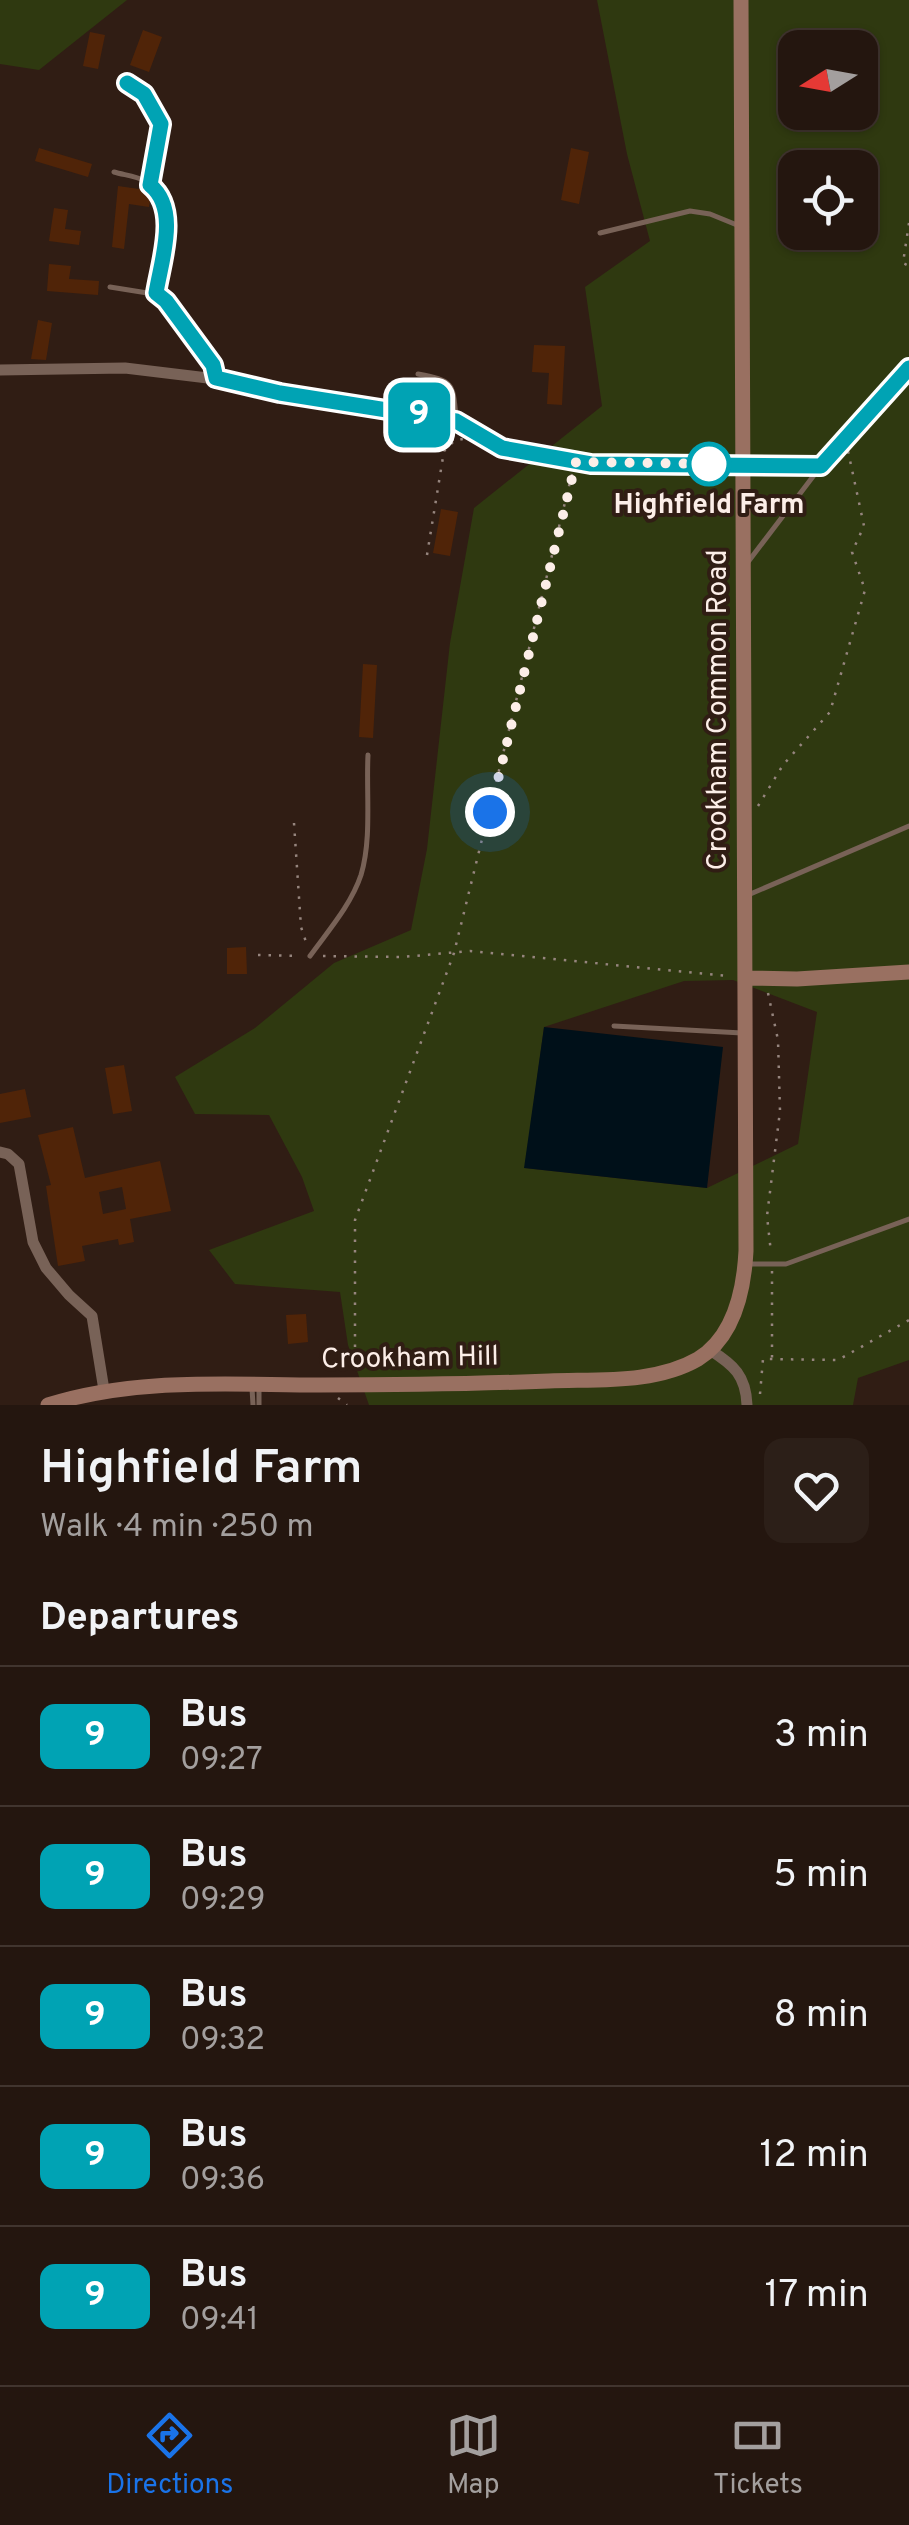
<!DOCTYPE html>
<meta charset="utf-8">
<style>
:root{--surface:#24160f;--page:#2c1f18;--text:#f1f3f6;--muted:#a39f9e;--line:#41352f;--accent:#1a73e8}
body{margin:0;font-family:Overpass,sans-serif;background:var(--page);color:var(--text);height:100vh;display:flex;flex-direction:column;font-size:38px;white-space:nowrap}
*{box-sizing:border-box;margin:0}
p{font-size:32px;color:var(--muted)}
.icon{flex:none;width:55px;height:55px;fill:none;stroke:currentColor;stroke-width:2;stroke-linecap:round;stroke-linejoin:round}
.map{position:relative;height:1405px;overflow:hidden}
.side{display:flex;flex-direction:column;background:var(--surface);flex:1}
.side>*{flex:none}
.badge{padding:0 20px;border-radius:15px;font-size:35px;line-height:65px}
.needle{width:65px;rotate:259deg}
.buttons{position:absolute;left:778px;top:30px;display:grid;gap:20px}
.buttons a{display:grid;place-items:center;width:100px;height:100px;border-radius:20px;background:var(--surface);box-shadow:0 2px 8px #0004,0 0 0 2px var(--line);font-size:50px}
.you{position:absolute;width:50px;height:50px;margin:-25px;border:8px solid #fff;border-radius:50%;background:#1a73e8;box-shadow:0 0 0 15px #1a73e833}
.map>.badge{position:absolute;translate:-50% -50%;box-shadow:0 0 0 5px #fff}
h2{padding:0 40px;font-size:38px;line-height:90px}
.round{display:grid;place-items:center;flex:none;width:105px;height:105px;border-radius:20px;background:var(--page)}
.headline{display:flex;align-items:center;justify-content:space-between;height:170px;padding:0 40px}
h1{font-size:48px;font-weight:600;line-height:75px}
ul{padding:0;list-style:none}
li{display:flex;align-items:center;gap:30px;height:140px;padding:0 40px;border-top:2px solid var(--line)}
li div{flex:1}
li b{display:block;font-size:38px}
li em{font-style:normal}
li .badge{min-width:110px;font-weight:700;text-align:center}
.tabs{display:flex;justify-content:space-around;align-items:center;height:140px;border-top:2px solid var(--line);background:var(--surface);font-size:28px;color:var(--muted)}
.tabs a{display:grid;justify-items:center;gap:5px}
.tabs .on{color:var(--accent)}
.map>svg:first-child{display:block}
</style>
<div class="map">
<svg width="909" height="1405" viewBox="0 0 909 1405">
<rect width="100%" height="100%" fill="#301d14"/>
<path fill="#2f3910" fill-rule="evenodd" d="M0 0H127L39 70 0 64Z
M597 0H909V1360L858 1378 853 1405H369L348 1345 340 1292 235 1284 209 1250 314 1211 302 1177 269 1115 195 1114 175 1077 255 1028 334 963 411 930 427 849 450 643 474 508 602 406 585 287 650 241 627 154ZM795 48H860V112H795ZM795 168H860V232H795ZM733 980 817 1012 798 1144 707 1188 525 1168 544 1027 684 981Z"/>
<path fill="#001019" d="M544 1027 723 1047 707 1188 524 1168Z"/>
<path fill="#502408" fill-rule="evenodd" d="M143 30 162 37 149 72 130 65Z
M90 32 105 35 98 69 83 66Z
M39 148 92 164 88 177 35 161Z
M571 148 589 152 579 204 561 200Z
M118 186 146 190 151 194 149 207 129 204 124 249 112 247Z
M54 208 68 210 65 229 81 231 79 245 49 241Z
M49 264 71 266 69 279 99 281 98 295 47 291Z
M38 320 52 323 46 360 31 359Z
M534 345 565 346 562 405 547 404 549 373 532 372Z
M441 509 458 512 450 556 433 553Z
M363 664 377 665 373 738 359 737Z
M246 947 247 974H227V948Z
M124 1065 132 1111 113 1114 105 1068Z
M25 1089 31 1117 0 1123V1094Z
M73 1127 85 1178 160 1161 171 1211 130 1219 134 1242 119 1245 118 1239 82 1246 85 1261 58 1266 46 1186 51 1185 38 1135ZM122 1187 126 1209 103 1214 99 1192Z
M306 1314 308 1342 288 1344 286 1315Z"/>
<g fill="none" stroke-linecap="round" stroke-linejoin="round">
<path stroke="#96857e" stroke-width="2.5" stroke-dasharray="2.5 8" stroke-linecap="butt" d="M909 223 903 263 909 266
M427 555 444 451 454 441 463 439
M758 806 783 765 830 712 865 590 852 552 864 526 848 451
M294 823 301 927 307 945
M258 955 300 956
M323 956 402 957 470 951 728 976
M768 993 778 1040 780 1111 767 1216 771 1253
M772 1271V1359
M355 1368V1220L454 953 572 474
M760 1394 763 1359 838 1360 909 1320
M338 1398 347 1405"/>
<path stroke="#786257" stroke-width="5" d="M127 83 143 94 161 124 150 185
M114 172C124 175 136 176 145 181 182 202 161 259 156 293
M600 233 690 211 710 214 737 225
M110 287 160 295 213 365 216 378
M418 374C454 381 453 383 456 418
M744 463 821 466
M748 562 821 466 909 368
M748 895 909 826
M310 956C328 931 351 905 361 875 372 839 366 793 368 755
M614 1026 742 1033
M749 1264H786L909 1219
M259 1387V1405
M252 1388 253 1405"/>
<path stroke="#786257" stroke-width="11" d="M0 370 125 368 216 379 280 393 457 421 503 448 591 464 743 463
M0 1152 8 1154 19 1164 33 1242 46 1268 69 1295 92 1316 104 1390
M710 1350C734 1365 746 1376 747 1405"/>
<path stroke="#997061" stroke-width="15" d="M745 978 797 979 909 972
M48 1405C136 1377 230 1385 320 1385 397 1385 473 1384 549 1381 597 1379 655 1384 698 1359 734 1337 744 1289 746 1251L741 0"/>
</g>
<g fill="none" stroke-linecap="round" stroke-linejoin="round">
<g stroke="#fff" stroke-width="22">
<path id="line" d="M127 83 144 94 161 124 150 185C180 209 161 261 156 293L166 301 213 365 216 378 280 393 456 421 502 448 591 464 821 466 909 368"/>
</g>
<use href="#line" stroke="#00a3b4" stroke-width="15"/>
<path stroke="#fceee8" stroke-width="10" stroke-dasharray="0 18" d="M490 812 576 462 709 464"/>
</g>
<circle fill="#fff" stroke="#00a3b4" stroke-width="5" cx="709" cy="464" r="20"/>
<g text-anchor="middle" dominant-baseline="central" stroke-width="8" stroke-linejoin="round" paint-order="stroke">
<g font-size="28" font-weight="bold" fill="#fceee8" stroke="#301d14">
<text x="709" y="506">Highfield Farm</text>
</g>
<g font-size="28" fill="#fceee8" stroke="#301d14">
<text transform="translate(719 710) rotate(-90)">Crookham Common Road</text>
<text transform="translate(410 1359) rotate(-1)">Crookham Hill</text>
</g>
</g>
</svg>
<div class="buttons">
<a><svg class="needle" viewBox="-14 -14 28 28"><path d="M0-13l5 13h-10z" fill="#e53935"/><path d="M0 13l5-13h-10z" fill="#a39f9e"/></svg></a>
<a><svg class="icon" aria-label="locate" viewBox="0 0 24 24"><circle cx="12" cy="12" r="6"/><path d="M12 2v4M12 18v4M2 12h4M18 12h4"/></svg></a>
</div>
<div class="you" style="left:490px;top:812px"></div>
<b class="badge" style="left:419px;top:415px;background:#00a3b4;color:#fff">9</b>
</div>
<section class="side">
<div class="headline"><div><h1>Highfield Farm</h1><p>Walk · 4 min · 250 m</p></div><a class="round"><svg class="icon" aria-label="heart" viewBox="0 0 24 24"><path d="M12 20l-8-8c-3-5 5-10 8-4 3-6 11-1 8 4z"/></svg></a></div>
<h2>Departures</h2>
<ul>
<li><span class="badge" style="background:#00a3b4;color:#fff">9</span><div><b>Bus</b><p>09:27</p></div><em>3 min</em></li>
<li><span class="badge" style="background:#00a3b4;color:#fff">9</span><div><b>Bus</b><p>09:29</p></div><em>5 min</em></li>
<li><span class="badge" style="background:#00a3b4;color:#fff">9</span><div><b>Bus</b><p>09:32</p></div><em>8 min</em></li>
<li><span class="badge" style="background:#00a3b4;color:#fff">9</span><div><b>Bus</b><p>09:36</p></div><em>12 min</em></li>
<li><span class="badge" style="background:#00a3b4;color:#fff">9</span><div><b>Bus</b><p>09:41</p></div><em>17 min</em></li>
</ul>
</section>
<nav class="tabs">
<a class="on"><svg class="icon" aria-label="directions" viewBox="0 0 24 24"><path d="M12 3l9 9-9 9-9-9zM9 14v-3h6M13 9l2 2-2 2"/></svg>Directions</a>
<a><svg class="icon" aria-label="map" viewBox="0 0 24 24"><path d="M3 6l6-2 6 2 6-2v14l-6 2-6-2-6 2zM9 4v14M15 6v14"/></svg>Map</a>
<a><svg class="icon" aria-label="tickets" viewBox="0 0 24 24"><path d="M3 7h18v10H3zM15 7v10"/></svg>Tickets</a>
</nav>
